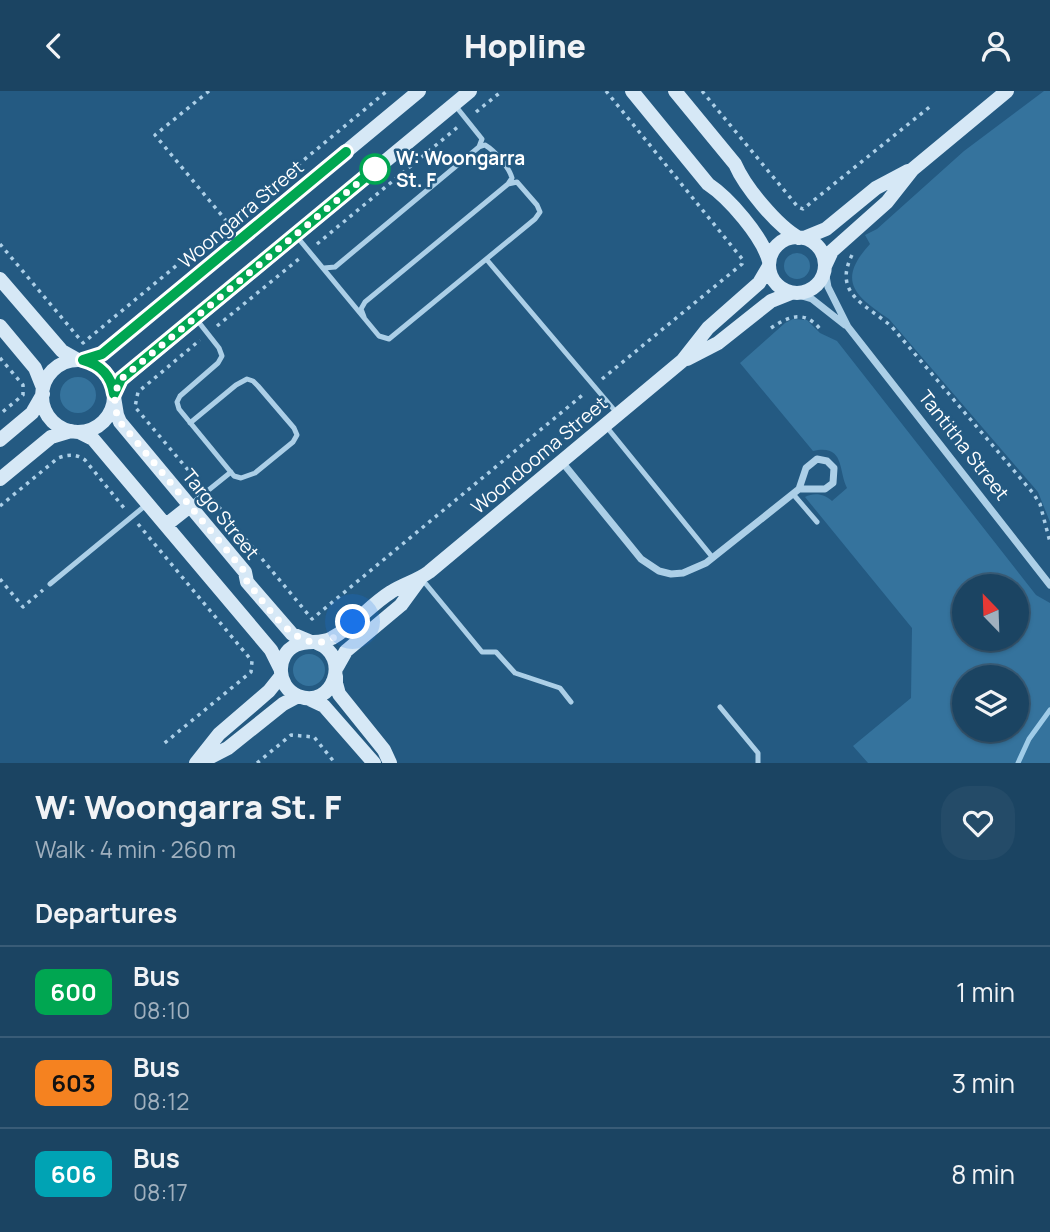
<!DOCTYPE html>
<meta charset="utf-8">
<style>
:root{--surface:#1b4462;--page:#244b68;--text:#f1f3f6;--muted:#a0b0be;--line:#395c77}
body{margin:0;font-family:Manrope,sans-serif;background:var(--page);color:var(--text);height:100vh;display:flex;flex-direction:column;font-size:26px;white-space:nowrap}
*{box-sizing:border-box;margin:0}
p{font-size:23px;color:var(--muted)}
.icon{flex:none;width:38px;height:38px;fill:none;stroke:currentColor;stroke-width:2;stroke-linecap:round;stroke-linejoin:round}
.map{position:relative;height:672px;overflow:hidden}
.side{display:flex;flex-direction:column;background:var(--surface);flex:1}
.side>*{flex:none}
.badge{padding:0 14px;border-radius:10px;font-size:24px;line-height:46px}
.needle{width:46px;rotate:337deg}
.controls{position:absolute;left:952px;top:483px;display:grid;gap:14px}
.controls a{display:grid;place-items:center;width:77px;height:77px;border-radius:50%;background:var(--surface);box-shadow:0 2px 5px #0004,0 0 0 2px var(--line);font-size:35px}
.you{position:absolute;width:35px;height:35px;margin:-18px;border:5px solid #fff;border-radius:50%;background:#1a73e8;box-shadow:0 0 0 10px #1a73e833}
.map>.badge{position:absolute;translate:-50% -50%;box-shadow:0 0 0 4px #fff}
h2{padding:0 35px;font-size:26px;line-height:63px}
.round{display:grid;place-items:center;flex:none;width:74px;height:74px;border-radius:28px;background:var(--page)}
.summary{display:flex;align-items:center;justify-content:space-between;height:119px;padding:0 35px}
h1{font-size:33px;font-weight:800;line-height:52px}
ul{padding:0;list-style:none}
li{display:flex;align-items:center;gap:21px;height:91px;padding:0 35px;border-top:2px solid var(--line)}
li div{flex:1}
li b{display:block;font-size:26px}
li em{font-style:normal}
li .badge{min-width:77px;font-weight:700;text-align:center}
header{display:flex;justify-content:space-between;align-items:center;height:91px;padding:0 35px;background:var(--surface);font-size:32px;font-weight:800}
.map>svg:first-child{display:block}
</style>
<header><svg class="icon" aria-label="back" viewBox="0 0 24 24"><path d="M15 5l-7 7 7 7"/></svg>Hopline<svg class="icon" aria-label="person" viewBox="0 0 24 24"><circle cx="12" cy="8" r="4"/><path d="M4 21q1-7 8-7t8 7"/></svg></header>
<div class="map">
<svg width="1050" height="672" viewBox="0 0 1050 672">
<rect width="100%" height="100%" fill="#245a82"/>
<path fill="#35739d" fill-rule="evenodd" d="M1044 0H1050V431L1038 401 889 228C855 205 836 190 870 153L865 144 877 138 964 60Z
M784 175a13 13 0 1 1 26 0a13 13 0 1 1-26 0Z
M793 228 807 229 820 242 837 250 1036 504 1050 512V672H868L853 655 911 607 912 537 805 406C814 401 825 403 832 410L847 397C838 379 845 353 813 360L740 272 785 232ZM964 495H1017V548H964ZM964 586H1017V639H964Z
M60 304a18 18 0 1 1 36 0a18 18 0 1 1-36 0Z
M293 579a16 16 0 1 1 32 0a16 16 0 1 1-32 0Z"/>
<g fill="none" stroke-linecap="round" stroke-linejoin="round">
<path stroke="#a0cce8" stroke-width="5" d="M1018 672 1029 648 1050 619"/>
<path stroke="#accfe7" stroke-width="3.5" stroke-dasharray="3.5 5" stroke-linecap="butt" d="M209 0 155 44 228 132
M702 0 798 116 803 118 932 14
M476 21 502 0
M0 153 83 252 387 0
M317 153 459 35
M852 164C832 204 868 214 892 236L1033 402 1040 413 1050 451
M217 235 300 167
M771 237C789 225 805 219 820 238
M0 267 23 294V304L0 323
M602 288 742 173 743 169 606 0
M199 392 135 316 138 301 200 249
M213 409 312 528 585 302
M0 415 58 367C68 363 77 363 85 369L124 417
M138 433 252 570 251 581 161 655
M0 488 23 516 43 499
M257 672 291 644 314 646 335 672"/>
<path stroke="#accfe7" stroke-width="5" d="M479 56 485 54C495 60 509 76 512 87L508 93
M298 147 379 245 389 248 535 128 540 121 537 114 517 91 508 93 365 211 361 218 364 226
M487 169 616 321
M324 177 335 176 479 56 482 48 454 13
M190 332 236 294 247 288 253 290 258 295 294 337 297 344 293 351 255 382 241 387 234 385 179 318 177 311 180 305 218 272 222 265 219 257 197 229
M605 334 713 467
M793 403 817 431
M190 414 231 381
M421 487 482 561H496L515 582 560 597 571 611
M50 493 146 414
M720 616 758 662V672"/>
<path stroke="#accfe7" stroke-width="7" d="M825 179 828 196 848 236 1050 494
M795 203 812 208 845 234
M817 368 827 370 834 377 833 392 825 398H799L806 377Z
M562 371 641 468 659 480 671 483 683 482 706 472 799 398"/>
<path stroke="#d6e8f6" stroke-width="14" d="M632 0 708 93C729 107 762 145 769 170
M675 0 735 73C745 96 777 135 799 147
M769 174a28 28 0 1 1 56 0a28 28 0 1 1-56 0Z
M804 147 826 138 876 97 908 80
M825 175 832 160 887 111 913 78 1007 0
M0 188 62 260 78 269
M0 235 35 277 43 297
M687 268 718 252 771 210 791 202
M84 269 96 266 109 257 419 0
M42 305a36 36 0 1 1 72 0a36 36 0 1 1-72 0Z
M114 303 122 288 470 0
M114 306 117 324 120 331 245 481 247 491 292 543 311 551
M79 341 93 348 271 559 281 579
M0 349 32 322 43 303
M0 388 51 346 71 340
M166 434 190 415
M317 552C352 565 333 619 298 605 276 596 275 564 296 554 308 548 320 554 332 547 354 535 370 514 391 501 403 493 417 490 429 481L682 270 708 237 759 192 769 175
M337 576 346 560 401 514 420 488
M336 585V592L339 603 384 659 390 672
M307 607 324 615 374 672
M196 672 219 643 269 600 281 585
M199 672 228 657 283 613 298 605"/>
</g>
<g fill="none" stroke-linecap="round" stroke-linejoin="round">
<g stroke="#fff" stroke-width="16">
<path id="line" d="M346 61 102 263 83 269C101 274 111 284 114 303L121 288 375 78"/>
</g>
<use href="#line" stroke="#00a651" stroke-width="10"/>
<path stroke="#fff" stroke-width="7" stroke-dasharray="0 12.6" d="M353 531C345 538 336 547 326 550 293 560 266 512 247 491L245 481 120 331C113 316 113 303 121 288L375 78"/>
</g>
<circle fill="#fff" stroke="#00a651" stroke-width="3.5" cx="375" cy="78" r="14"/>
<g text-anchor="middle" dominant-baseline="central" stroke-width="5" stroke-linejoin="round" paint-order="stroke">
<g font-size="19" font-weight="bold" fill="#fff" stroke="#245a82" text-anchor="start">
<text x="396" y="67">W: Woongarra<tspan x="396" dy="22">St. F</tspan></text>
</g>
<g font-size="19" fill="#fff" stroke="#245a82">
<text transform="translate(241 123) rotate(-40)">Woongarra Street</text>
<text transform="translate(964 354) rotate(52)">Tantitha Street</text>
<text transform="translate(539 364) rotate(-40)">Woondooma Street</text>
<text transform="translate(221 423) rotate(51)">Targo Street</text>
</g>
</g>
</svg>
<div class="controls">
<a><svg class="needle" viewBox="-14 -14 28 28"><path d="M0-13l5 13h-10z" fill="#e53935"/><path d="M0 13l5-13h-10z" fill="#a0b0be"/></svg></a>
<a><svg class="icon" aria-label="layers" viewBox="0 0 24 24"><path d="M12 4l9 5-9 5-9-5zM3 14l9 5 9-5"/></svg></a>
</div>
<div class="you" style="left:353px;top:531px"></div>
</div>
<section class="side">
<div class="summary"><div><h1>W: Woongarra St. F</h1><p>Walk · 4 min · 260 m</p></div><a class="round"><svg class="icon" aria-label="heart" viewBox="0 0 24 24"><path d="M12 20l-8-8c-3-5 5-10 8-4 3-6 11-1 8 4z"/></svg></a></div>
<h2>Departures</h2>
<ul>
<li><span class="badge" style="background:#00a651;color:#fff">600</span><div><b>Bus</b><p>08:10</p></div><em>1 min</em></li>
<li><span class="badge" style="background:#f58220;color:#111">603</span><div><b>Bus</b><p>08:12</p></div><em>3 min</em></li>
<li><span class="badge" style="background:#00a3b4;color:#fff">606</span><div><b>Bus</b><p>08:17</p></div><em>8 min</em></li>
</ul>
</section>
